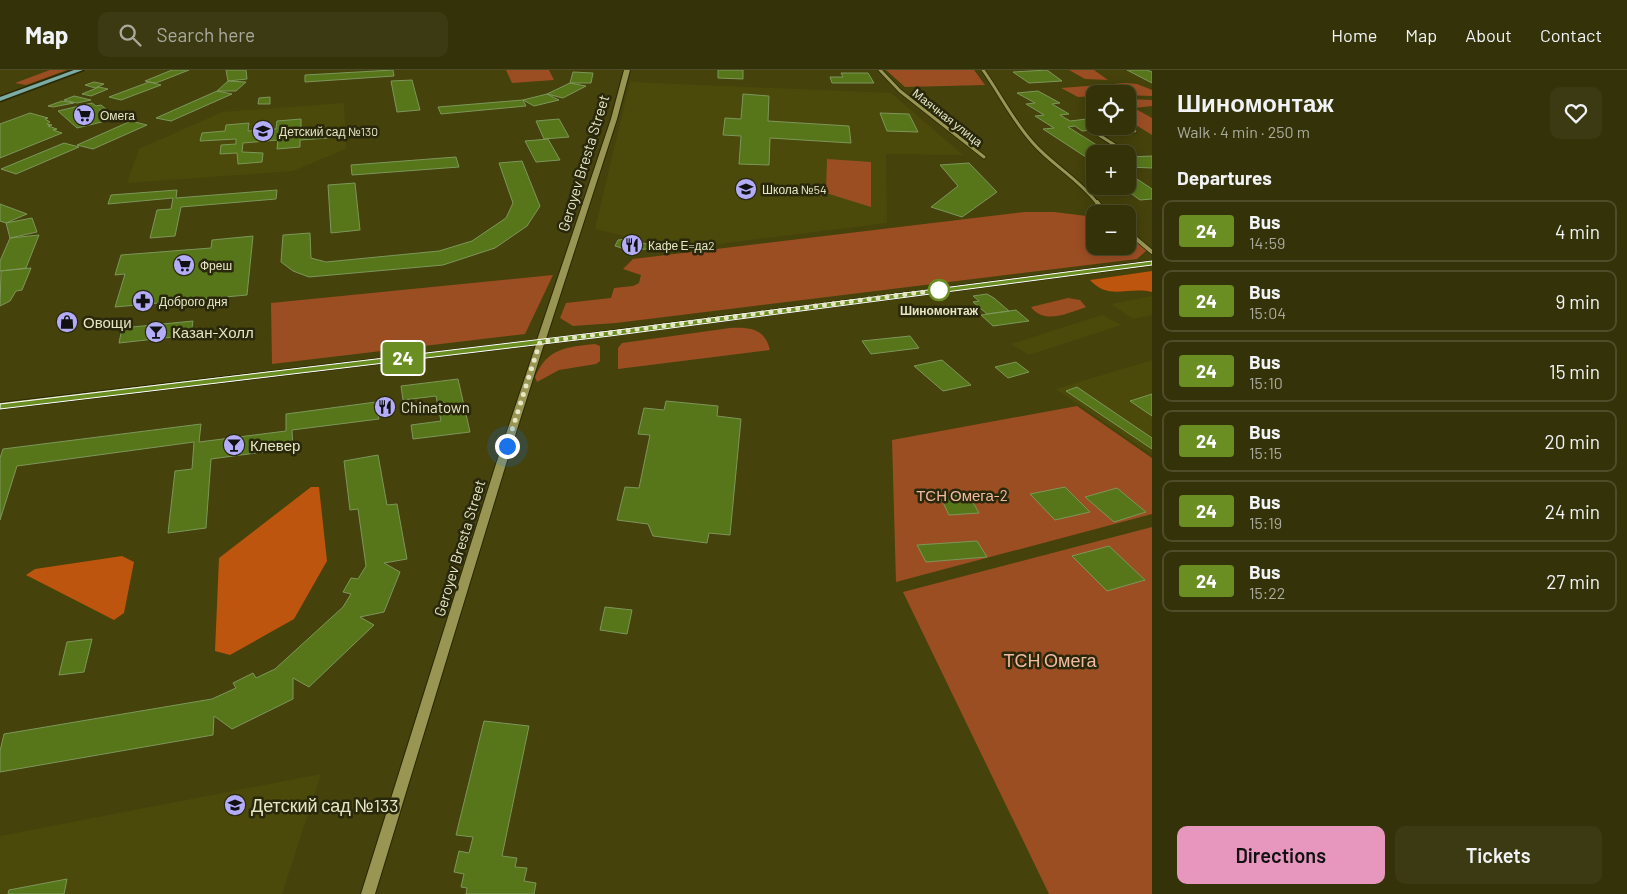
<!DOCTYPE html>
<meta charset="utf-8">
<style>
:root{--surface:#343209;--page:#3c3a12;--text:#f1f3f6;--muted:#a9aa9c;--line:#4e4d2a;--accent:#e797bd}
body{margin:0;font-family:Barlow,sans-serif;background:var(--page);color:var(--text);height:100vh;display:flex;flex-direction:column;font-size:19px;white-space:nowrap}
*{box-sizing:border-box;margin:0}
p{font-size:16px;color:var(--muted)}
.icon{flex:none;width:28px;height:28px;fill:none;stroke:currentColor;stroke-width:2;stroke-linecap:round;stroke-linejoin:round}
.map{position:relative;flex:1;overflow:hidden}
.drawer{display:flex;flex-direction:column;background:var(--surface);width:475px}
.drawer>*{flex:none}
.badge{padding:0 10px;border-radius:4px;font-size:18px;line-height:32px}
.tools{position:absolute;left:1086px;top:15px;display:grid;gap:10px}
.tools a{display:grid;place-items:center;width:50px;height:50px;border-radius:10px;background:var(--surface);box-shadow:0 2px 12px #0003,0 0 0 1px var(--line);font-size:25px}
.you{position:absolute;width:25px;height:25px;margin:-12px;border:4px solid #fff;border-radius:50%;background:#1a73e8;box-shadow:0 0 0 8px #1a73e833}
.map>.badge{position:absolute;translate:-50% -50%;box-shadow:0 0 0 2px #fff}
h2{padding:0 25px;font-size:19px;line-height:45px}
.round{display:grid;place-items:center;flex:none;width:52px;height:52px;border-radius:10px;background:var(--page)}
.overview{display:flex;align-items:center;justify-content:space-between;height:85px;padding:0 25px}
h1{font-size:24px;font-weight:600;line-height:38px}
.action{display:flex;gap:10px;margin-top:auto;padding:10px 25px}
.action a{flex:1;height:58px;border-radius:10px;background:var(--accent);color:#111;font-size:20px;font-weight:600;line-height:58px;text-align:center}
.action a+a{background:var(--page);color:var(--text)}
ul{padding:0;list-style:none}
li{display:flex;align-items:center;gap:15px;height:62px;margin:0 10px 8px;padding:0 15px;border:2px solid var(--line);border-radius:10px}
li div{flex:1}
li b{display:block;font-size:19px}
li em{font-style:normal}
li .badge{min-width:55px;font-weight:700;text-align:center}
header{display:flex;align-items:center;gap:30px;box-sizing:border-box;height:70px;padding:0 25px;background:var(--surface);border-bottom:1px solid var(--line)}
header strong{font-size:24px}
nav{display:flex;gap:28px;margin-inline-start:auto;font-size:18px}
.search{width:350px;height:45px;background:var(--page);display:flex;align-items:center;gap:12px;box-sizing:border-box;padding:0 18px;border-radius:10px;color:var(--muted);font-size:19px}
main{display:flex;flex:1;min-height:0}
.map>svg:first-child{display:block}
</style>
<header>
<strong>Map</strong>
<div class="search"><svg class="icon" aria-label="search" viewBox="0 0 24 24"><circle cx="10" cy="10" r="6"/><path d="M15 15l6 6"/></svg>Search here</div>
<nav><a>Home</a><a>Map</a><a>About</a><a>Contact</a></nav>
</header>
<main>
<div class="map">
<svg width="1152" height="824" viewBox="0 0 1152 824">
<rect width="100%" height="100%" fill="#45420c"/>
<path fill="#4c4a0a" d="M630 12 891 23 963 85 886 84 887 153 677 179 595 159Z
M344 33 346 79 293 101 127 113 139 79 222 42Z
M1152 226V245L1133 249 1111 234Z
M1102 245 1121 255 1029 285 1011 274Z
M1152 290V385L1056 319Z
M321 704 282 824H0V766Z"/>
<path fill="#9c4e23" d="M50 0H67L26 15 15 13Z
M506 0H549L554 10 512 13Z
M886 0H974L985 15 905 17Z
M1069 0H1094L1108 10 1085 9Z
M1126 13 1137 14 1152 20V26L1095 24V26L1078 27 1061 18Z
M1128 29 1152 30V36L1134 38 1152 48V65L1128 50Z
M827 89 871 92V137L826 123Z
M1025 142H1054L1095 147V176H1128V158L1147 175V180L1137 189 616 253 573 256 560 248 566 233 611 228 614 218 633 216 639 213 641 205 623 199 633 189Z
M553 205 525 264 272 294 271 233Z
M1068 228 1080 230 1086 237C1069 243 1044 255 1031 237Z
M730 258C749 257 765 258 770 280L618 299V278L622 273Z
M595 274 600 276V291L596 294 559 300 537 312 535 307C547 278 567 277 595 274Z
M1077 336 1152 388V444L896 512 892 370Z
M1152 457V824H1049L903 522Z"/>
<path fill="#bd550e" d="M1152 201V222C1128 216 1109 231 1090 210Z
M311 417H319L327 491 294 549 230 585 215 581 219 488Z
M122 486 134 492 124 543 114 550 26 505 35 499Z"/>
<path fill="#57761a" stroke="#7d965a" d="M172 0H189L156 13 145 11Z
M226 0H246L247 9 228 11Z
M393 0 394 6 305 12V5Z
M718 0H743V9L718 8Z
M1047 0 1062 11 1029 13 1013 2Z
M1127 0H1147L1152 2V13Z
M573 2 593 3 591 13H570Z
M841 3H868L874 13H832L830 7H843Z
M412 10 420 40 397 42 391 11Z
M228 11 246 12 236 21H217Z
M94 12 104 14 95 18 85 15Z
M149 12 161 15 121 30 109 27Z
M570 13 586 16 563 28 547 24Z
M99 17 108 19 91 26 82 24Z
M217 21 232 24 171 51 156 48Z
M1038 21 1060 33 1052 34 1069 44 1060 45 1070 51 1095 48V56L1116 58 1082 61 1075 56 1068 57 1111 84H1095V93L1043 59 1054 58 1035 46 1044 45 1026 34 1035 33 1017 23Z
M547 24 559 30 534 36 523 30Z
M743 24 769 26 768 51 849 56 851 73 770 68 769 95 739 94 741 66 723 65 725 48 741 49Z
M74 26 91 30 77 33 64 30Z
M270 27V34H258L259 28Z
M523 30 526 36 441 44 438 37Z
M62 31 74 33 53 37 48 36Z
M92 33 96 36 101 35 106 39 99 40 110 50 77 58 58 41Z
M30 43 48 48 45 49 50 52 47 54 52 55 48 56 57 59 53 60 62 63 0 88V54Z
M880 43 909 44 918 62 887 61Z
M301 49V57L291 58 290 67H301L300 64H306V61L329 59V68L300 70V77L277 79 278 70 243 73 242 82 263 83 262 92 238 94 237 83 220 84 221 75 236 74V69L200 71 202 63 225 61 226 55 249 53 248 61 276 59 277 51Z
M559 49 569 67 544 69 536 51Z
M131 51 147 55 93 79 77 75Z
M548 69 560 90 536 92 525 71Z
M64 73 79 77 16 104 1 99Z
M1152 86V98L1128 97V87Z
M456 87 459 97 352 105 351 95Z
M522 91 540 136 527 156 495 178 443 195 309 207 293 201 281 192 283 165 310 163 311 188 326 192 439 181 472 171 506 148 513 133 499 93Z
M969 93 997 122 962 147 931 137 958 116 940 95Z
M1128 103 1152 119V129L1140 130 1121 116H1128Z
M355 113 360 160 331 163 328 115Z
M177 120 176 128 277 120 276 129 181 137 175 166 150 168 157 140 171 139 173 128 108 134 111 125Z
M0 134 27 144 6 153 0 151Z
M32 148 37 162 10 168 6 153Z
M39 165 26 198 0 201V191L10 168Z
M253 166 247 225 115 237 125 204 115 205 121 185 211 178 212 170Z
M628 169 647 174 648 179 628 180 615 176 618 170Z
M31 198 22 220 16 221 10 231 0 236 1 201Z
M987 224 994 228 1009 241 987 244 973 232 979 231 973 226Z
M1016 240 1029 251 993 256 981 245Z
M193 251 191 265 119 273 122 258Z
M910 266 919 278 871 284 862 271Z
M942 290 971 315 943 321 914 296Z
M1016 292 1029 302 1008 308 995 297Z
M458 309 470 362 413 369 411 355 441 351 436 326 403 330 401 316Z
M1077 317 1152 368V379L1066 321Z
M1152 324V346L1130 331Z
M666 331 718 336 717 346 741 349 730 465 709 463 707 473 653 466 648 454 617 450 625 417 639 418 650 365 638 364 644 338 664 340Z
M376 332 379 349 292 360 293 378 211 389 206 458 168 463 175 401 192 399 194 372 17 396 0 450V388L3 379 201 354 199 372 286 361V344Z
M378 385 387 435 397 434 407 489 384 493 400 502 384 542 360 547 374 555 309 617 293 608V629L232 659 214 646 213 665 0 702V681L4 664 212 629 236 618 233 613 253 603 256 608 275 599 343 537 351 524 343 522 351 508 358 509 366 496 358 439 350 440 344 391Z
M1065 417 1090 442 1055 450 1030 424Z
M1117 418 1146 442 1114 452 1085 427Z
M969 425 979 443 949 445 940 426Z
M977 471 987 487 926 492 917 475Z
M1109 476 1145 510 1107 521 1072 486Z
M605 537 632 540 627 564 600 560Z
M92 569 84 602 59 605 67 572Z
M484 651 529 656 502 786 517 788 515 797 527 798 524 811 536 813 534 824H466L467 818 461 817 464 804 454 802 459 781 469 783 473 767 456 765Z
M67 809 64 824H8L9 820Z"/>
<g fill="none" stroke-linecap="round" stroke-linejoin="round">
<g stroke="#2a2804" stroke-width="4.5">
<path id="street-far1" d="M880 0 900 21 984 87
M983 0C1000 24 1013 51 1033 73 1052 95 1078 108 1097 133
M1121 79 1099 65 1135 61"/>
</g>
<g stroke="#2a2804" stroke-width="5.5">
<path id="street" d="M1097 132 1106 144
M1128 162 1152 182"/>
</g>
<g stroke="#2a2804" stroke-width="2">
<path id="secondary" d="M624 0H630L617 49 546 269 1152 191V195L544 274 506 394 375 824H361L496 394 536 275 0 339V333L537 270 611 49Z"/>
</g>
<g stroke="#2a2804" stroke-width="3">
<path id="primary" d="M74 0H83L0 31V27Z"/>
</g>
<use href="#street-far1" stroke="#989652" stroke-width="3"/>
<use href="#street" stroke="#989652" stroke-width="4"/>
<use href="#secondary" fill="#989652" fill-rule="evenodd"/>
<use href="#primary" fill="#7baca5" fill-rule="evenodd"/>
</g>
<path fill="#6b8e23" stroke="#fff" d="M1152 191V195L610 266 0 339V334L610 261Z"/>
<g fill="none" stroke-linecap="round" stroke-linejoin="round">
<path stroke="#e6e6c4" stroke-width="5" stroke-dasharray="0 9" d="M507 376 540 272 939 220"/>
</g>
<defs>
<g id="supermarket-disc" transform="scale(1.125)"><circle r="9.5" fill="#b3adf9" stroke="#29280c"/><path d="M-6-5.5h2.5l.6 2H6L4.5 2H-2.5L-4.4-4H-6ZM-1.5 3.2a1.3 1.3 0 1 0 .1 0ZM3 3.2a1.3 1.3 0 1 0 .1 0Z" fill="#111"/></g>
<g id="school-disc" transform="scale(1.125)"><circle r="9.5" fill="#b3adf9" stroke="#29280c"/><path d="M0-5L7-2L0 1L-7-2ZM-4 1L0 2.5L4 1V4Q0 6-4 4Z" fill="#111"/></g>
<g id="restaurant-disc" transform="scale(1.125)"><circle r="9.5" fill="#b3adf9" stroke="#29280c"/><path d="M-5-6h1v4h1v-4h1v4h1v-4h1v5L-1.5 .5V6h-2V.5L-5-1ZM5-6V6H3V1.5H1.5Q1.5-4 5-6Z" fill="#111"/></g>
<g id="pharmacy-disc" transform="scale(1.125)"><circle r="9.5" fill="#b3adf9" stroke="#29280c"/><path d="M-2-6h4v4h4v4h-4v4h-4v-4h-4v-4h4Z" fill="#111"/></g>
<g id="shop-disc" transform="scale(1.125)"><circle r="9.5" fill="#b3adf9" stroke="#29280c"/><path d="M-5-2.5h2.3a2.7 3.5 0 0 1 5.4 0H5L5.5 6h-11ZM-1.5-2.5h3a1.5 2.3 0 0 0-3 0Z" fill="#111"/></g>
<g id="bar-disc" transform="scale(1.125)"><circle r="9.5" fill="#b3adf9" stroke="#29280c"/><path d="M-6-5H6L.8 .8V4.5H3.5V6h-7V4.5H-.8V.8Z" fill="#111"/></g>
</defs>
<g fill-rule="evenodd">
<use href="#supermarket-disc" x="84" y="45"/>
<use href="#school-disc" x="263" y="61"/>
<use href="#school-disc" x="746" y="119"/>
<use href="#restaurant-disc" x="632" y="175"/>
<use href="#supermarket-disc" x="184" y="195"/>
<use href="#pharmacy-disc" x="143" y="231"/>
<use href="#shop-disc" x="67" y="252"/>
<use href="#bar-disc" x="156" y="262"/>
<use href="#restaurant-disc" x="385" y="337"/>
<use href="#bar-disc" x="234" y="375"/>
<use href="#school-disc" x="235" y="735"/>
</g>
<circle fill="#fff" stroke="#6b8e23" stroke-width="2.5" cx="939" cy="220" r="10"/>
<g text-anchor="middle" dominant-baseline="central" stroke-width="5" stroke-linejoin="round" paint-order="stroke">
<g font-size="12" fill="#e6e6c4" stroke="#29280c" text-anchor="start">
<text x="100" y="45">Омега</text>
<text x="279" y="61">Детский сад №130</text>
<text x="762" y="119">Школа №54</text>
<text x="648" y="175">Кафе Е=да2</text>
<text x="200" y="195">Фреш</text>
<text x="159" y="231">Доброго дня</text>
</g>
<g font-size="12" fill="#e6e6c4" stroke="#29280c">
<text transform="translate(948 47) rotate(38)">Маячная улица</text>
</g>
<g font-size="12" font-weight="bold" fill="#e6e6c4" stroke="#29280c">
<text x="939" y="240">Шиномонтаж</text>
</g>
<g font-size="15" fill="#e6e6c4" stroke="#29280c">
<text transform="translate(583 93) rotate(-73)">Geroyev Bresta Street</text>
<text transform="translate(459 478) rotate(-73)">Geroyev Bresta Street</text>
</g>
<g font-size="15" fill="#e6e6c4" stroke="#29280c" text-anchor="start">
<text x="83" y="252">Овощи</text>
<text x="172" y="262">Казан-Холл</text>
<text x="401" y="337">Chinatown</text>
<text x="250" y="375">Клевер</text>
</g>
<g font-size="15" fill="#f1bba0" stroke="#29280c">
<text x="962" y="425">ТСН Омега-2</text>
</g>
<g font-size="18" fill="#f1bba0" stroke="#29280c">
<text x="1050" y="590">ТСН Омега</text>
</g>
<g font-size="18" fill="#e6e6c4" stroke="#29280c" text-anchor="start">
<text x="251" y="735">Детский сад №133</text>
</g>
</g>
</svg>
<div class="tools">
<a><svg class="icon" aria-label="locate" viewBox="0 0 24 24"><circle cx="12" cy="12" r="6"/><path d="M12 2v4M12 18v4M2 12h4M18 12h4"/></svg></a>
<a>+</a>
<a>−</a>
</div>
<div class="you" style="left:507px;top:376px"></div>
<b class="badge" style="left:403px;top:288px;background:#6b8e23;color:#fff">24</b>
</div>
<section class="drawer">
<div class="overview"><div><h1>Шиномонтаж</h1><p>Walk · 4 min · 250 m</p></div><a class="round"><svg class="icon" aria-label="heart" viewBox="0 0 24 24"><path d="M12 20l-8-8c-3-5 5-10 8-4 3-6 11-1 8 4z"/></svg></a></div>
<h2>Departures</h2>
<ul>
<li><span class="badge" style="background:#6b8e23;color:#fff">24</span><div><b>Bus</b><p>14:59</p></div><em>4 min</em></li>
<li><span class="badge" style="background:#6b8e23;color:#fff">24</span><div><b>Bus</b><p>15:04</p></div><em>9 min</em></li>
<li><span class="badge" style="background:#6b8e23;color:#fff">24</span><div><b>Bus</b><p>15:10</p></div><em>15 min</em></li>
<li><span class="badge" style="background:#6b8e23;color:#fff">24</span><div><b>Bus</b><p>15:15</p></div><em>20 min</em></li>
<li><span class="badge" style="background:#6b8e23;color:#fff">24</span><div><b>Bus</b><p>15:19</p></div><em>24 min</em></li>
<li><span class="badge" style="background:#6b8e23;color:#fff">24</span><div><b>Bus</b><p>15:22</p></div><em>27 min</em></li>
</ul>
<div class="action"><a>Directions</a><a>Tickets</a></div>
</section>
</main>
